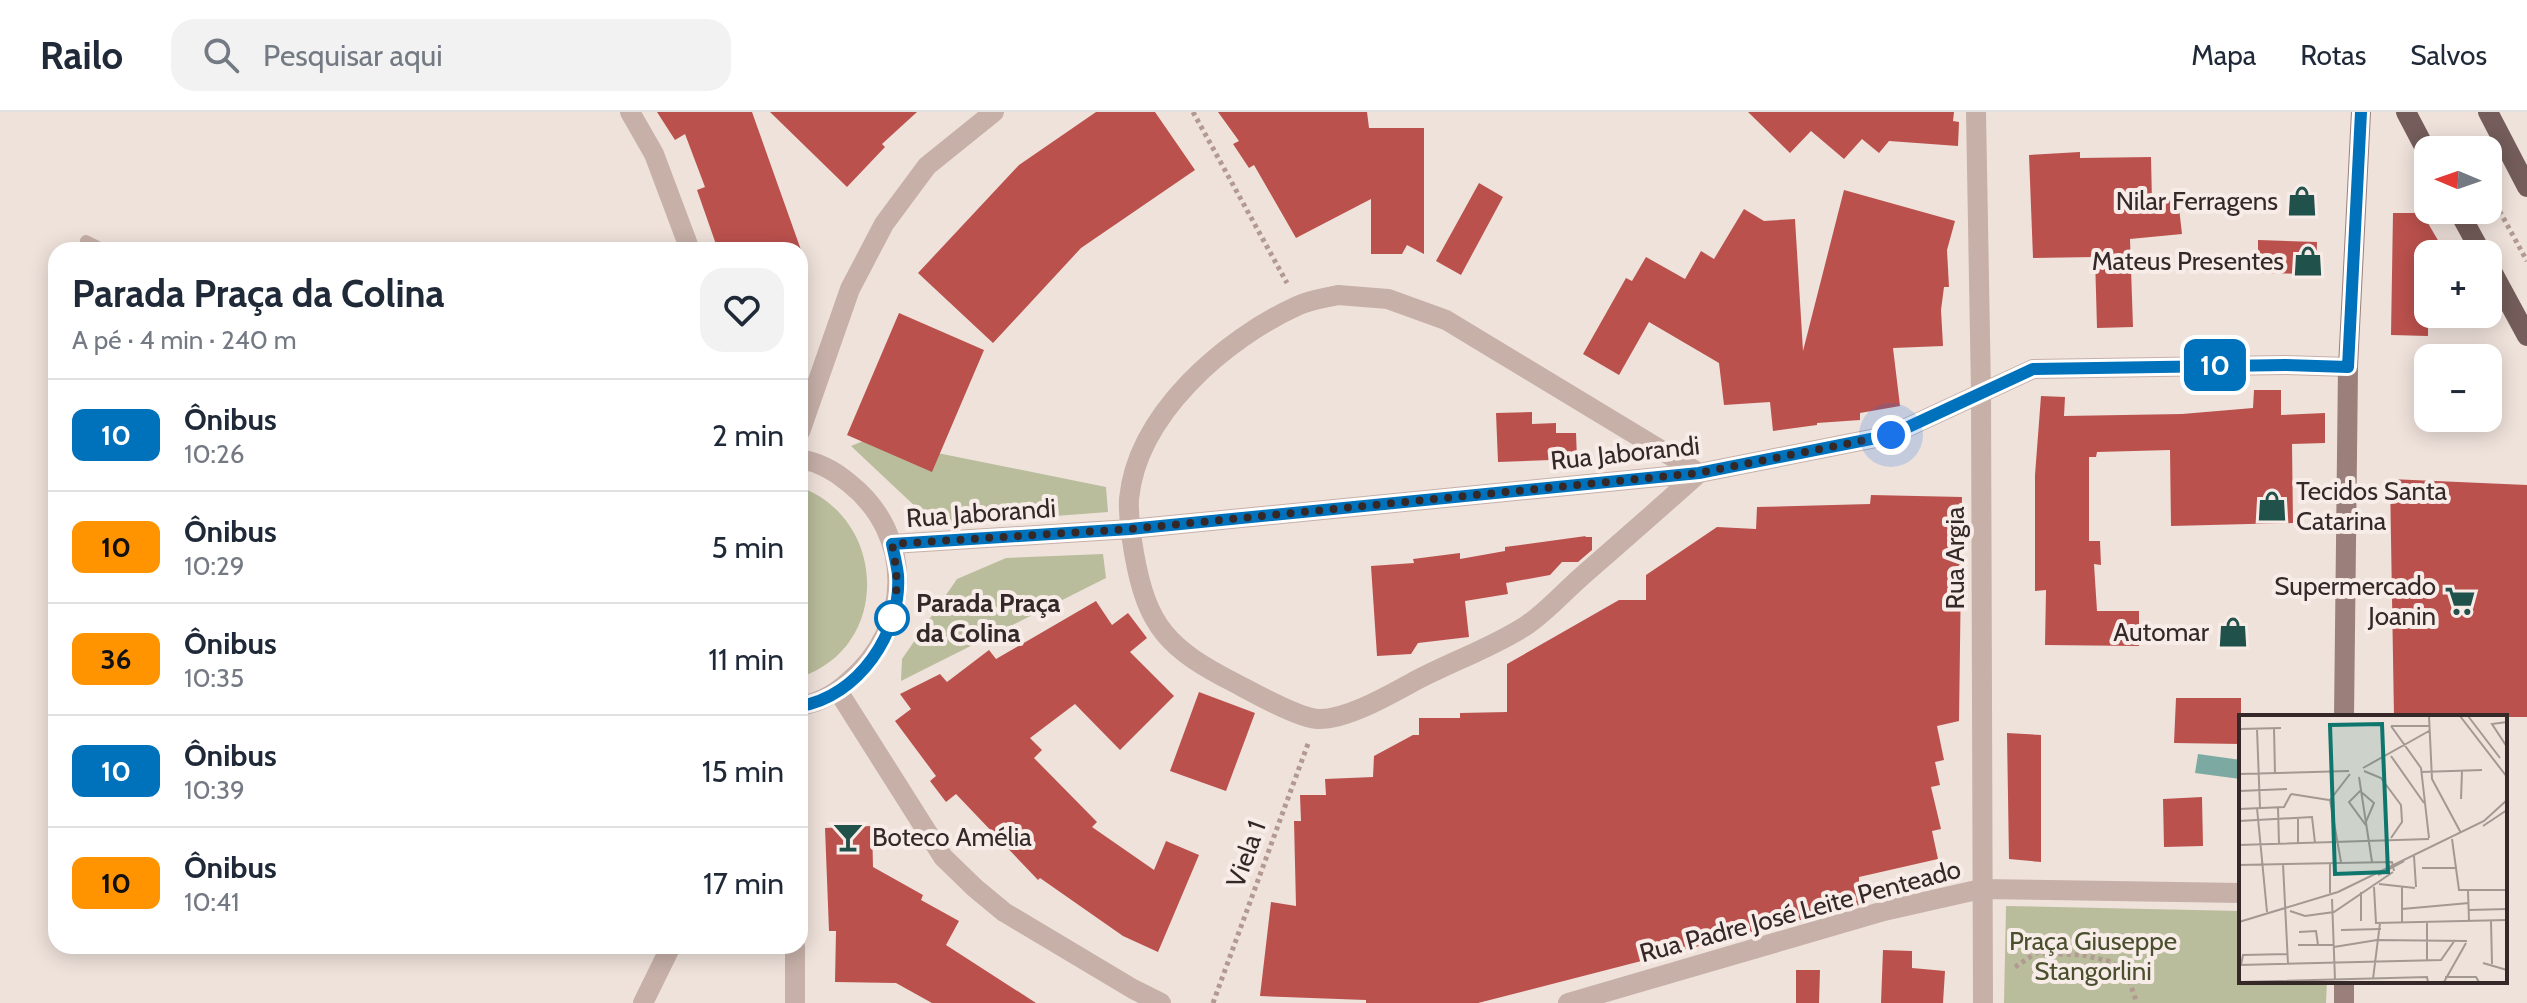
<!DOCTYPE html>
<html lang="pt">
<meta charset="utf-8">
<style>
:root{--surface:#fff;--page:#f2f2f3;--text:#1f2937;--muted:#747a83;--line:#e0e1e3}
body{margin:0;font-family:Cabin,sans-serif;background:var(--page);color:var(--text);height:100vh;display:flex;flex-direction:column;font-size:30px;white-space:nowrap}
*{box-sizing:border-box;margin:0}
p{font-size:26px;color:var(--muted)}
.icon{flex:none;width:44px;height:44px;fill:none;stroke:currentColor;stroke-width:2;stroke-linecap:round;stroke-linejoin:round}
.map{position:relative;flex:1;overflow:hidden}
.sheet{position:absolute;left:48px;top:130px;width:760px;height:712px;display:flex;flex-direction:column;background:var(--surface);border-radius:24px;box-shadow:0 4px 20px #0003}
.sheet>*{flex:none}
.badge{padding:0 16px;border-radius:12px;font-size:28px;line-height:52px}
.needle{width:52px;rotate:272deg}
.controls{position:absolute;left:2414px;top:24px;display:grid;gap:16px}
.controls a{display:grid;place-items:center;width:88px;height:88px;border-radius:16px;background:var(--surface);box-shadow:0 4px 20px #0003;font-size:40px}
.you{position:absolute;width:40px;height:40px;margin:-20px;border:6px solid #fff;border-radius:50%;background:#1a73e8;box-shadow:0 0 0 12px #1a73e833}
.map>.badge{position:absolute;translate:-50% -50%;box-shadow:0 0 0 4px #fff}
.round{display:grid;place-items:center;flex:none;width:84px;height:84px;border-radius:24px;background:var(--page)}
.summary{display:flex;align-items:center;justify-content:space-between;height:136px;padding:0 24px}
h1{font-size:38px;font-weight:800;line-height:60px}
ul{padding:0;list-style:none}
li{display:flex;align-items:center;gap:24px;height:112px;padding:0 24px;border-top:2px solid var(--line)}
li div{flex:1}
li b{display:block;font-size:30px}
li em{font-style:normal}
li .badge{min-width:88px;font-weight:700;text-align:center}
header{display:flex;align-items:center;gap:48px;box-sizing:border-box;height:112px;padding:0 40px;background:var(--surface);border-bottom:2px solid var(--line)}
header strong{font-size:38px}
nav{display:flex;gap:44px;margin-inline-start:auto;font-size:28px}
.search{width:560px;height:72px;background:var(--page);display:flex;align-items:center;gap:20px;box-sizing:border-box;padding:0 28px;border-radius:24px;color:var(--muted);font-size:30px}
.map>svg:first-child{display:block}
</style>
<header>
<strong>Railo</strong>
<div class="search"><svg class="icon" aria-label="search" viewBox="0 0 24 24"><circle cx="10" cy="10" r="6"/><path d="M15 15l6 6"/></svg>Pesquisar aqui</div>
<nav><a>Mapa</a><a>Rotas</a><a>Salvos</a></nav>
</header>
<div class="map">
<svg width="2527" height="891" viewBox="0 0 2527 891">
<rect width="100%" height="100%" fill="#efe2db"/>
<path fill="#b9bd9c" d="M868 327 1106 375 1108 400 935 413 851 334Z
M800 375C888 407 891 536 800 565Z
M1103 442 1106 466 901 569 902 547 957 467 1006 446Z
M2006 794 2241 799V869H2327L2326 891H2004Z"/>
<path fill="#7caaa2" d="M2198 642 2241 648 2240 667 2195 661Z"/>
<path fill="#bb514d" d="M657 0H752L801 138H718L697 78 705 75 685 22 675 28Z
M770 0H917L882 32 885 35 847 75Z
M1096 0H1155L1195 58 1081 136 993 231 918 161 1019 53Z
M1218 0H1367L1369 16H1424V142L1407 133 1402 142H1371V87L1296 126 1254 53 1249 56 1233 32 1239 29Z
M1748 0H1954L1953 9 1959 10 1958 34 1889 29 1879 41 1862 27 1844 47 1811 19 1790 41Z
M2080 40V46L2151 45 2152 91 2178 87 2182 122 2130 127 2133 215 2097 216 2095 145 2033 146 2029 43Z
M1479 71 1503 85 1461 163 1436 149Z
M1844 78 1955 109 1947 138 1949 175H1944L1941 198 1943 234 1893 236 1900 294 1860 301V308L1817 311V313L1773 319 1770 290 1724 293 1719 251 1649 210 1619 263 1583 242 1626 166 1632 169 1646 145 1685 167 1701 139 1714 147 1744 97 1764 109 1795 107 1803 239Z
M2393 101H2422L2446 142H2428V224L2391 223Z
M2258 128 2317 130 2316 162 2258 161Z
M899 201 984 238 932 360 847 323Z
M2254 278H2281V303L2325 301V331L2292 332 2293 411 2171 414 2170 338 2097 340 2096 345H2089V429H2100L2101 453 2094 452 2097 499H2139V534L2045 533 2046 478 2035 479V363L2041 284 2065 285 2064 304 2182 302 2253 296Z
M1532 300V312L1556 311V321H1576L1577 347 1498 350 1496 301Z
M2390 367 2527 373V605H2394Z
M1871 383 1962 385 1959 609 1937 614 1944 648 1935 650 1940 673 1931 675 1941 717 1932 719 1938 747 1859 765V793L1478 891H1366V888L1260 884 1271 790 1296 794 1294 709H1301L1300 683H1326L1325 667 1373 665 1374 644 1413 623H1419V606H1460V601L1507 600V552L1619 488H1646V463L1717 415 1756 417 1757 395 1870 392Z
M1586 424 1585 425H1592V438L1578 450H1562L1550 463 1506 471 1508 482 1465 489 1469 525 1418 531 1411 542 1377 544 1371 454 1414 451 1413 447 1460 441V447L1505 439V435Z
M1096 489 1112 513 1128 501 1147 526 1130 540 1174 584 1120 638 1075 592 1030 626 1042 638 1034 646 1097 710 1092 715 1154 758 1166 729 1199 743 1158 840 1123 824 1040 766 1038 768 956 682 946 690 930 669 936 664 895 609 911 597 900 582 940 562 947 570 989 538 996 547Z
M1199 580 1255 601 1226 679 1170 659Z
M2176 586H2241V632L2174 631Z
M2007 621 2041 623V750L2009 747Z
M2202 685 2203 734 2164 735 2163 687Z
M872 714 873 755 923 783 921 788 959 809 946 833 1036 891H932L896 871 835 870 836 819H829L825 716Z
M1883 838 1912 839V856L1945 859 1943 891H1881Z
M1796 858H1820L1819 891H1796Z"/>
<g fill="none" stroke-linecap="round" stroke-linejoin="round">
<path stroke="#b29a92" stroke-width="5" stroke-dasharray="4 4" stroke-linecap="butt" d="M1193 0 1287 171
M2488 78 2527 149
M2015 855 2036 841 2083 843 2108 849 2126 860 2137 891
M1213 891 1309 629"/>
<path stroke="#c6b0a8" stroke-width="12" d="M86 129 104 138"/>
<path stroke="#c6b0a8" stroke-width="20" d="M630 0 654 42 690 138
M1976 0 1981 280 1983 891
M1338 183 1388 187 1446 208 1699 361C1660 396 1621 430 1581 465 1564 480 1546 500 1527 513 1492 536 1450 550 1413 570 1389 583 1346 608 1318 607 1298 606 1254 581 1235 571 1169 537 1147 516 1134 441 1131 423 1128 405 1129 387 1137 302 1225 227 1297 194 1310 188 1325 186 1338 183Z
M800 320 850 177 884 112 927 54 994 0
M800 347C818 350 835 359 849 371 915 423 912 517 849 569 836 581 818 591 800 594
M892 432 1130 417 1699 361 1891 323 2033 257 2285 253 2348 255
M838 579 943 745 975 776 1004 800 1133 877 1161 891
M795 834V891
M643 891 671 834
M1568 891 1884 799 1981 777 2241 781"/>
<path stroke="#9a7f7a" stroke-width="20" d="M2344 605 2348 255 2361 0
M2344 891V869"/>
<path stroke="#745d5a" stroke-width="20" d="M2406 0 2428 42
M2488 0 2527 75
M2458 98 2482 142
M2488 152 2527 224"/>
</g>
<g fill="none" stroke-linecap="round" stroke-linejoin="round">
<g stroke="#fff" stroke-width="18">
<path id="line" d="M800 594C858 585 902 520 898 463 897 453 894 442 892 432L1130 417 1699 361 1891 323 2033 257 2285 253 2348 255 2361 0"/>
</g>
<use href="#line" stroke="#0072bc" stroke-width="12"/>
<path stroke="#342928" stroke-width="8" stroke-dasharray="0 14.4" d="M892 506 889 513C899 485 898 461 892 432L1130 417 1699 361 1891 323"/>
</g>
<defs>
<g id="shop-bare" transform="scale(2.4)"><path d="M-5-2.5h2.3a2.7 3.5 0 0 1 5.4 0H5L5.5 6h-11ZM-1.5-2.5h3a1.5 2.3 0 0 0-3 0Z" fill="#21514b" stroke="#f7ece7" stroke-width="2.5" paint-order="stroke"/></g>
<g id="supermarket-bare" transform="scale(2.4)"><path d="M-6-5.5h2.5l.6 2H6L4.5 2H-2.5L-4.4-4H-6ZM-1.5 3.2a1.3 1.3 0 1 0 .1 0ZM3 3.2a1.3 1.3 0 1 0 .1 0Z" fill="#21514b" stroke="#f7ece7" stroke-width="2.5" paint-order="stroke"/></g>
<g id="bar-bare" transform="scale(2.4)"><path d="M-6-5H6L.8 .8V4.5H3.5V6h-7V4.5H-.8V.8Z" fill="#21514b" stroke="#f7ece7" stroke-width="2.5" paint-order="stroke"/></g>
</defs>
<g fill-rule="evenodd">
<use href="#shop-bare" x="2302" y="89"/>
<use href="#shop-bare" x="2308" y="149"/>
<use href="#shop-bare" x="2272" y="394"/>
<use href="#supermarket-bare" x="2460" y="489"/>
<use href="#shop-bare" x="2233" y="520"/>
<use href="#bar-bare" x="848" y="725"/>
</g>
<circle fill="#fff" stroke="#0072bc" stroke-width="4" cx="892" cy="506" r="16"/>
<g text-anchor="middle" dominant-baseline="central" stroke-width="8" stroke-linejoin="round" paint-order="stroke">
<g font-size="26" fill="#342928" stroke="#f7ece7" text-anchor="end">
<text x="2278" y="89">Nilar Ferragens</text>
<text x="2284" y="149">Mateus Presentes</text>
<text x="2296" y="379" text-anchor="start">Tecidos Santa<tspan x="2296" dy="30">Catarina</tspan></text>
<text x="2436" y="474">Supermercado<tspan x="2436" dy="30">Joanin</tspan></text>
<text x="2209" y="520">Automar</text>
<text x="872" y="725" text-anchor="start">Boteco Amélia</text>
</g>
<g font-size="26" fill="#342928" stroke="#f7ece7">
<text transform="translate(1625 341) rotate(-6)">Rua Jaborandi</text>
<text transform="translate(981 401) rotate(-4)">Rua Jaborandi</text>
<text transform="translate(1955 446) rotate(-90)">Rua Argia</text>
<text transform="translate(1246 742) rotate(-70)">Viela 1</text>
<text transform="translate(1800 799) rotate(-15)">Rua Padre José Leite Penteado</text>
</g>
<g font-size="26" font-weight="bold" fill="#342928" stroke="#f7ece7" text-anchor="start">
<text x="916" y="491">Parada Praça<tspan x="916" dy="30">da Colina</tspan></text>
</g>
<g font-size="26" fill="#4a502d" stroke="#f7ece7">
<text x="2093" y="829">Praça Giuseppe<tspan x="2093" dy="30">Stangorlini</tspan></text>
</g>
</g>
<g transform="translate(2239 603)">
<rect width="268" height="268" fill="#efe2db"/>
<path fill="none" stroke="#a49893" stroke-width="2" d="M190 1 193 64 222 118M221 1 268 62M229 1 261 43M268 7 253 9 268 32M152 11 182 53 190 123M152 11H190M35 13 36 59M0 14 42 13M18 14 21 93M152 41 185 88M124 53 190 16M125 56 142 63 162 90 163 107 152 123M182 57 243 55M0 59 110 56M120 62 133 147M0 76 48 74M121 76 135 88 126 109 110 87ZM52 79 90 85M222 84 223 56M39 92 40 129M18 93 28 197M0 94 45 92 52 79M59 102V128M0 106 73 102 76 128M244 111 268 95M213 124 220 175H268M0 130 190 124M175 141 177 172M102 147 91 85 111 59M91 148V178M44 149 49 249M0 150 153 147 155 156M183 153H218M139 160 165 146M140 169 176 173M135 172 137 208 268 205M163 172V207M229 176 230 206M93 184 96 265M163 194 230 188M230 195 268 194M51 196 66 201 95 197 154 157M122 206V177M252 206 253 249M0 207 99 177 245 106 268 85M188 208V245M102 215 142 214M60 217 77 216 79 230M59 230H95M95 232 138 225 228 226M244 248 268 255M0 250 202 245 216 225M2 250 4 240 49 239M206 262H237L240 267M134 264 141 208M1 267 188 262 189 267M205 267 227 228"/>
<path fill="#0f766e" fill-opacity="0.15" stroke="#0f766e" stroke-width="4" d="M143 9 149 157 96 159 91 10Z"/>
<rect width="268" height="268" fill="none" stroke="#342928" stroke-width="4"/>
</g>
</svg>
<div class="controls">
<a><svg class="needle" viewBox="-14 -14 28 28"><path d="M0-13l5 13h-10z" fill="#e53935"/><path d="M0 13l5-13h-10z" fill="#747a83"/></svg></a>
<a>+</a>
<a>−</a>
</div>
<div class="you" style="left:1891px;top:323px"></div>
<b class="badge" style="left:2215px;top:253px;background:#0072bc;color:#fff">10</b>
<section class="sheet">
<div class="summary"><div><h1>Parada Praça da Colina</h1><p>A pé · 4 min · 240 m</p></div><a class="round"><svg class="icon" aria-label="heart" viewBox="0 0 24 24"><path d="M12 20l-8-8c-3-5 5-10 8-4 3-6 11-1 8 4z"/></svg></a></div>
<ul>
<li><span class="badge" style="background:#0072bc;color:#fff">10</span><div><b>Ônibus</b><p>10:26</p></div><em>2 min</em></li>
<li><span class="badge" style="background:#ff9300;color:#111">10</span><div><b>Ônibus</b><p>10:29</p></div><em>5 min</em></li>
<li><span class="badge" style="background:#ff9300;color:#111">36</span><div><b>Ônibus</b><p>10:35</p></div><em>11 min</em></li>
<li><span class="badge" style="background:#0072bc;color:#fff">10</span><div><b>Ônibus</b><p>10:39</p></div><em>15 min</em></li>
<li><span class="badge" style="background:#ff9300;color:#111">10</span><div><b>Ônibus</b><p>10:41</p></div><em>17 min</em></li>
</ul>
</section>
</div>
